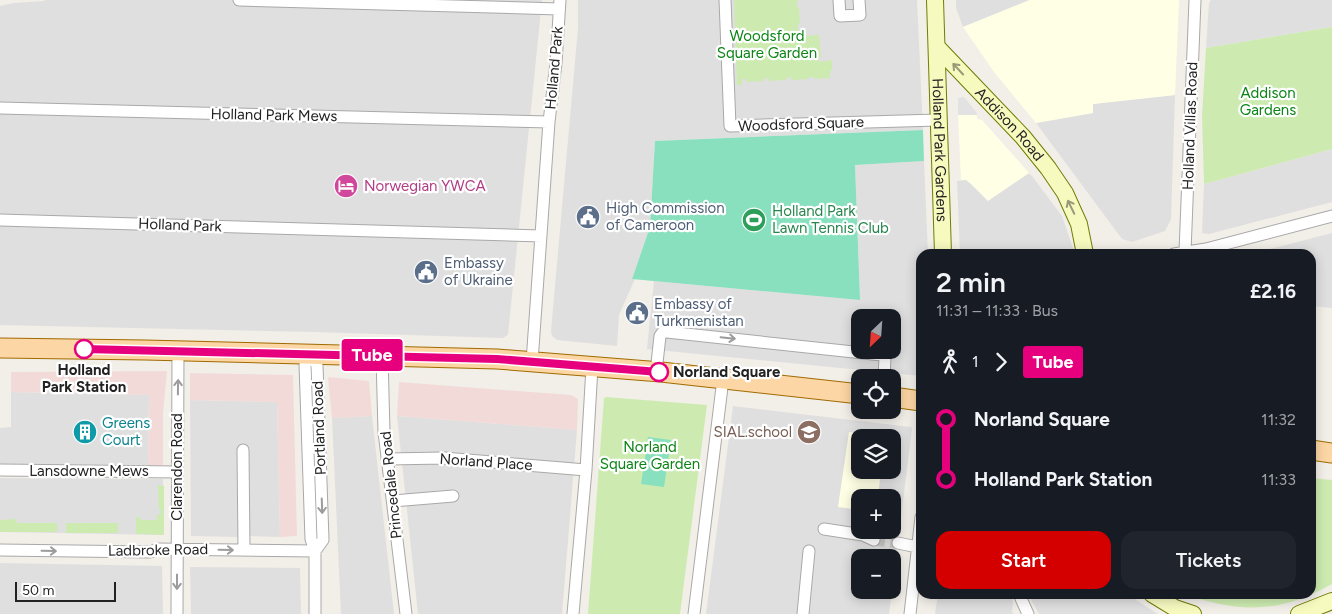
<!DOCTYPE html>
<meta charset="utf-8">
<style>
:root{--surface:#171b24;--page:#20242c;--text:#f1f3f6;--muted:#9ea1a6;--accent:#d40000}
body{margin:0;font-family:Figtree,sans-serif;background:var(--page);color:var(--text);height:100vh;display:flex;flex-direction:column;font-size:19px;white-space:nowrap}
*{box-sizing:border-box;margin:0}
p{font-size:16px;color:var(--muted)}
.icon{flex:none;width:28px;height:28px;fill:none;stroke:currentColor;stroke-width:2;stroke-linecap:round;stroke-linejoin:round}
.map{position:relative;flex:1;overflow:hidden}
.details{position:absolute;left:916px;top:249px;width:400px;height:350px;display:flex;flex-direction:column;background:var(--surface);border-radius:15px;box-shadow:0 2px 12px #0003}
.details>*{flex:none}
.badge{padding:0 10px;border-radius:4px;font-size:18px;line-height:32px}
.needle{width:32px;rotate:205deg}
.controls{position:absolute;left:851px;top:309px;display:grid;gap:10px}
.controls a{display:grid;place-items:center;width:50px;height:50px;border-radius:10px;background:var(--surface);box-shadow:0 2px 12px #0003;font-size:25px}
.scale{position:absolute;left:15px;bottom:12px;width:101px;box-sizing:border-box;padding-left:5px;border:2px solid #222;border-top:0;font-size:14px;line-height:18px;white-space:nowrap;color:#222;-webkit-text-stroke:4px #fff;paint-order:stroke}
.map>.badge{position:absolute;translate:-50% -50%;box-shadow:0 0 0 2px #fff}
.legs{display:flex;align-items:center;gap:8px;height:55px;padding:0 20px;font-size:16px}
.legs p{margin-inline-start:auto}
.headline{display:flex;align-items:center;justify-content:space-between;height:85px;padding:0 20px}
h1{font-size:28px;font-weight:600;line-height:38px}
.action{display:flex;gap:10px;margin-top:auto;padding:10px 20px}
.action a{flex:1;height:58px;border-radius:15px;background:var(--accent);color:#fff;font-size:20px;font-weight:600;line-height:58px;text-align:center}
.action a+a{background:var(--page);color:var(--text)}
ul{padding:0 20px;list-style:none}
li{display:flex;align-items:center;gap:18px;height:60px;font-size:19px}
li i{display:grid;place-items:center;width:8px;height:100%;margin:0 6px;background:currentColor}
li i::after{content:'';width:12px;height:12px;margin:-6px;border:4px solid;border-radius:50%;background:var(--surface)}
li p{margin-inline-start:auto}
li:first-child i{background:linear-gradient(#0000 50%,currentColor 0)}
li:last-child i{background:linear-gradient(currentColor 50%,#0000 0)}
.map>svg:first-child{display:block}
</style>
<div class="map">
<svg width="1332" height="614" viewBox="0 0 1332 614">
<rect width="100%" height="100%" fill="#f2efe9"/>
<path fill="#e0dfdf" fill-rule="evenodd" d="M45 0H542L508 335 503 338 315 332 0 325V6L14 3 44 1Z
M578 0H917L923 130 655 141 650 227 632 279H635L619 315 617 346 557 340 552 336 551 331 578 28Z
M956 0H1029L963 27 956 8Z
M1211 0H1332V27L1206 48 1209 3Z
M1175 95 1171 219 1165 231 1132 242 1122 239 1036 123 1093 113V104Z
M1332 149V202L1209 234 1202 233 1204 184Z
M924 161 928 254H921V376L647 349 654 281 860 300 855 165ZM860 318H892V350H860Z
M1028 173 1032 176 1062 216 1075 254H960L957 181 966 180 970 183 988 200Z
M1332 233V308L1311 306V254H1250Z
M11 392 149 395 148 465 0 464V428L11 427Z
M190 400 277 402 280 537 250 536 248 471 237 450 238 537 191 536Z
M733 406 911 427 912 429 893 583 892 558H860V590H892L889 614H706ZM860 438H892V470H860ZM860 498H892V530H860Z
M372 416 394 614H341L332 418Z
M397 416 577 430 562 614H418Z
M0 478 163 479 164 535 0 532Z
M0 563 162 566 163 614H0Z
M190 567 300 568 301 614H191Z
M938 594H1010L1013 602 1012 613 1015 614H935Z
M1028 594H1127L1158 614H1039Z"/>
<path fill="#f2dad9" d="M167 371 163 413V465H148L149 395 11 392V372Z
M190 373 293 375 297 536 280 537 277 402 190 400Z
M328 377 369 381 372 416 332 418Z
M399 382 571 395 578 399 577 430 397 416Z"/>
<path fill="#ffffe5" d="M1030 0H1179L1175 95 1093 104V113L1036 123 994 72 963 27Z
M958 115H977V119L982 120 1029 173 988 201 970 183 966 180H961Z
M849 432 892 438H860V470H881L878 497 860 498V510L838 507Z"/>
<path fill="#cdebb0" d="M734 0H799L797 1V7H799L800 23 798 24V38H801V36L819 35 821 57 819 58V62L832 60V70L830 71V78L814 79V77H809L808 79 791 80V77L786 78V80L769 81V78L764 79V81L747 82 746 79H742V85H737Z
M1332 27V149L1204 184 1202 116 1206 48Z
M606 397 707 405 680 614H588L604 398Z
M1311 478 1332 480V584C1279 614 1240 613 1184 594H1311Z
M158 485 164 486V535L136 534V517H140V520H157V515L161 514V510L159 509Z
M16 519 17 523H57V532H0V520Z
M66 523H118V533H66Z"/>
<path fill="#88e0be" d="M923 130 924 161 855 165 860 300 632 279 650 227 655 141Z
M648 437 671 440 664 487 641 484Z"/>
<path fill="#e2e2e2" d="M964 97 977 113V115H958V98Z
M309 401H313L319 534H315Z"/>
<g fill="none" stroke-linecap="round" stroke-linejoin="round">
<path stroke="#c8c6c1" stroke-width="11" stroke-dasharray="11 5.5" stroke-linecap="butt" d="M874 540 898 543"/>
<g stroke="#a9a9a9" stroke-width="13">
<path id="street" d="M239 0 559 9
M725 0 730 126 938 120
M839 0 840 16 860 15 859 0
M0 108 549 122
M0 220 541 236
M1185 252 1195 0
M1174 254 1206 249 1332 216
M310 354 305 364 311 539 315 551V614
M310 354 317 365 323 540 315 551
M382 356 384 432 406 614
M532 362 549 122 556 63 560 0
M656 372 660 336 663 332H667L882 355 885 357 884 378
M243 450 244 550
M387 459 444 458 586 470
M0 470 177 472
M393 501 453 496
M824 529 863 535 874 540
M898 543 917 547
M0 550 150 552 158 549 315 551
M1019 594 1028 614
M177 614 178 351
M573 614 586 470 592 367
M694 614 723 379
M803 614 809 551
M910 614 921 517"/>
</g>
<g stroke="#707d05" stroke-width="18">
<g id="secondary">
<path id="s1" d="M935 0 943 254"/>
<path id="s2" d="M937 47 1023 137 1048 168 1065 193 1079 224 1085 254"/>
<path d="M1152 594 1175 608 1193 614"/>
<path d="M1299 614 1332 601"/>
</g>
</g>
<g stroke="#a06b00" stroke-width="21">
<path id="primary" d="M0 348 145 350 497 359 661 372 860 394
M892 397 921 401
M1311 450 1332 453"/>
</g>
<use href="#street" stroke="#fff" stroke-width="11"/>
<use href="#secondary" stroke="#f7fabf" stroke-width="16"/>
<use href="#primary" stroke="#fcd6a4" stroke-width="19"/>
</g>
<defs><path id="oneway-shaft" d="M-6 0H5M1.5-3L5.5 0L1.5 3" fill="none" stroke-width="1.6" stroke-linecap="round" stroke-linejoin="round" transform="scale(1.25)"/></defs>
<g stroke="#979978">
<use href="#oneway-shaft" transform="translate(958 69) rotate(-133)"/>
<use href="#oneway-shaft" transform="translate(1071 207) rotate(-116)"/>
</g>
<g stroke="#9c9c9c">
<use href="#oneway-shaft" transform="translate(728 338) rotate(6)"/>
<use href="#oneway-shaft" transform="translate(178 387) rotate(-89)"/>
<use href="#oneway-shaft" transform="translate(322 506) rotate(88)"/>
<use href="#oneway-shaft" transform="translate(226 550) rotate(1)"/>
<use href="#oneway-shaft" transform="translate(49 551) rotate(1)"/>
<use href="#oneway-shaft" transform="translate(177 582) rotate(90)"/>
</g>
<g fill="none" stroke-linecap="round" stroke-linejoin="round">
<g stroke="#fff" stroke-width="11">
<path id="line-1" d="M84 349 497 359 659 372"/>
</g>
<use href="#line-1" stroke="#e6007e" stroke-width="8"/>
</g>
<defs>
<g id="hotel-disc" transform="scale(1.25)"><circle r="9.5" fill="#d1479c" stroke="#fff"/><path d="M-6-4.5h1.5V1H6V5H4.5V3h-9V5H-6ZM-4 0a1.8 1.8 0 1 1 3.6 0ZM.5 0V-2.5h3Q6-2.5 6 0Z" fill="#fff"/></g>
<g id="civic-disc" transform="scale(1.25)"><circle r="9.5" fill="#5c6f8a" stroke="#fff"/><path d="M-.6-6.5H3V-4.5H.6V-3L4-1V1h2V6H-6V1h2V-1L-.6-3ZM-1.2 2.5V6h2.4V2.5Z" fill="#fff"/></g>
<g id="stadium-disc" transform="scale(1.25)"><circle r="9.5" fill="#2e9e5b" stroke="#fff"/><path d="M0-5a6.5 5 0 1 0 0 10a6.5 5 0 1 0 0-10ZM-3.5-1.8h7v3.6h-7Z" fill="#fff"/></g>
<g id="building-disc" transform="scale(1.25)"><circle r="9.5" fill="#0f9aa8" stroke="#fff"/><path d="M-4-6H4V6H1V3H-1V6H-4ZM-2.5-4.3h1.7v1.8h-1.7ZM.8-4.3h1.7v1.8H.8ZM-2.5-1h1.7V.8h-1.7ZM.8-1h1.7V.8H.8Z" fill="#fff"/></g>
<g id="school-disc" transform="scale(1.25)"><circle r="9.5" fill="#8d6e63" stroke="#fff"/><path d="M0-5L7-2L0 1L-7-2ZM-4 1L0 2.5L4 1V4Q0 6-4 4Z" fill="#fff"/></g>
</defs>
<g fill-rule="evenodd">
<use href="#hotel-disc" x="346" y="186"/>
<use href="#civic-disc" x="588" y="217"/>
<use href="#stadium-disc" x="754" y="220"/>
<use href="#civic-disc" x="426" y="272"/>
<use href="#civic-disc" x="637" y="313"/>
<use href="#building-disc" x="85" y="432"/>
<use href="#school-disc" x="809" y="432"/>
</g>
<g fill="#fff" stroke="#e6007e" stroke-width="2.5">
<circle cx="84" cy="349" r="9"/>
<circle cx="659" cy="372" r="9"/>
</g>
<g text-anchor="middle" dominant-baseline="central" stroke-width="4.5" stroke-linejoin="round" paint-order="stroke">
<g font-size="15" fill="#0c8416" stroke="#fff">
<text x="767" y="36">Woodsford<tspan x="767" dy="17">Square Garden</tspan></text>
<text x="1268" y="93">Addison<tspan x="1268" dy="17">Gardens</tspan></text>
<text x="650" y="447">Norland<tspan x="650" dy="17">Square Garden</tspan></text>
</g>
<g font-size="15" fill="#222" stroke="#fff">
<text transform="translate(554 68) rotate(-85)">Holland Park</text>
<text transform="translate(274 115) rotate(1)">Holland Park Mews</text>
<text transform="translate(801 124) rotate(-2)">Woodsford Square</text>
<text stroke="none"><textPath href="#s2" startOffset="106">Addison Road</textPath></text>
<text transform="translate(1190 126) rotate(-88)">Holland Villas Road</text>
<text stroke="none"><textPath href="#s1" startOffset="150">Holland Park Gardens</textPath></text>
<text transform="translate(180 225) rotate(2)">Holland Park</text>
<text transform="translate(319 428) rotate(-92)">Portland Road</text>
<text transform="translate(486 462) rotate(4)">Norland Place</text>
<text transform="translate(177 467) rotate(-90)">Clarendon Road</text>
<text x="89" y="471">Lansdowne Mews</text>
<text transform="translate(391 485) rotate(-96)">Princedale Road</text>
<text transform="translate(158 550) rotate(-1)">Ladbroke Road</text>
</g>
<g font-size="15" fill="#b23c85" stroke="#fff" text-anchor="start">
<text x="364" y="186">Norwegian YWCA</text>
</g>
<g font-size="15" fill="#4e5e75" stroke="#fff" text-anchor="start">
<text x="606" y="208">High Commission<tspan x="606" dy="17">of Cameroon</tspan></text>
<text x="444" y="263">Embassy<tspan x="444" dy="17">of Ukraine</tspan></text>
<text x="654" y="304">Embassy of<tspan x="654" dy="17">Turkmenistan</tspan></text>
</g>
<g font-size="15" fill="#27864d" stroke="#fff" text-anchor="start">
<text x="772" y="211">Holland Park<tspan x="772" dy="17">Lawn Tennis Club</tspan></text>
</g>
<g font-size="15" font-weight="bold" fill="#222" stroke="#fff">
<text x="84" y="370">Holland<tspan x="84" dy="17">Park Station</tspan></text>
<text x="673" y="372" text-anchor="start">Norland Square</text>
</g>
<g font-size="15" fill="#0d838f" stroke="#fff" text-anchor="start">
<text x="102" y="423">Greens<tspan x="102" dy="17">Court</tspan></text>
</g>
<g font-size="15" fill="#785e54" stroke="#fff" text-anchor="end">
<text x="792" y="432">SIAL.school</text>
</g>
</g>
</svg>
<div class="controls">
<a><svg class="needle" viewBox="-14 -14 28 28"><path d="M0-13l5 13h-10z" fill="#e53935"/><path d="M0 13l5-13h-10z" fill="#9ea1a6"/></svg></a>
<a><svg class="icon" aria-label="locate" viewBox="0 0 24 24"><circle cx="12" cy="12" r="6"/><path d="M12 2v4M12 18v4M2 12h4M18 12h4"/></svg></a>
<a><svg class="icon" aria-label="layers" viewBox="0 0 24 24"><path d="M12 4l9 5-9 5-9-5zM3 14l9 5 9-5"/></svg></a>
<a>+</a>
<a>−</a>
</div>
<div class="scale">50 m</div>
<b class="badge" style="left:372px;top:355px;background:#e6007e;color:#fff">Tube</b>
<section class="details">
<div class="headline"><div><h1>2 min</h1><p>11:31 – 11:33 · Bus</p></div><b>£2.16</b></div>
<div class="legs"><svg class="icon" aria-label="walk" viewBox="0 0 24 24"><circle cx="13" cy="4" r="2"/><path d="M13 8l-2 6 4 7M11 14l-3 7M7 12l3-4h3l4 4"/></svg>1<svg class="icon" aria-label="forward" viewBox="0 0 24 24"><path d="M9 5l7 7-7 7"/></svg><b class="badge" style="background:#e6007e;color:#fff">Tube</b></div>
<ul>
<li><i style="color:#e6007e"></i><b>Norland Square</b><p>11:32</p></li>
<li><i style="color:#e6007e"></i><b>Holland Park Station</b><p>11:33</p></li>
</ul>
<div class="action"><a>Start</a><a>Tickets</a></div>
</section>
</div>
